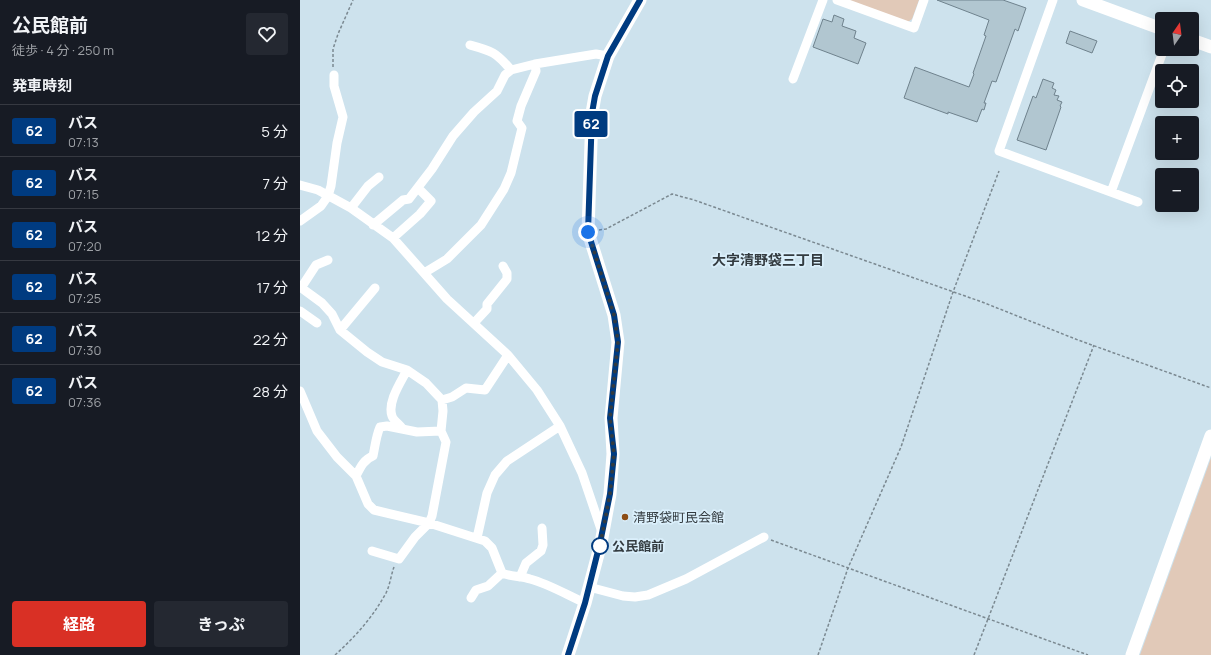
<!DOCTYPE html>
<html lang="ja">
<meta charset="utf-8">
<style>
:root{--surface:#171b24;--page:#242831;--text:#f1f3f6;--muted:#9ea1a6;--line:#363941;--accent:#d93025}
body{margin:0;font-family:Manrope,"Noto Sans JP",sans-serif;background:var(--page);color:var(--text);height:100vh;display:flex;flex-direction:column;font-size:15px;white-space:nowrap}
*{box-sizing:border-box;margin:0}
p{font-size:13px;color:var(--muted)}
.icon{flex:none;width:22px;height:22px;fill:none;stroke:currentColor;stroke-width:2;stroke-linecap:round;stroke-linejoin:round}
.map{position:relative;flex:1;overflow:hidden}
.drawer{display:flex;flex-direction:column;background:var(--surface);width:300px}
.drawer>*{flex:none}
.badge{padding:0 8px;border-radius:3px;font-size:14px;line-height:26px}
.needle{width:26px;rotate:14deg}
.controls{position:absolute;left:855px;top:12px;display:grid;gap:8px}
.controls a{display:grid;place-items:center;width:44px;height:44px;border-radius:4px;background:var(--surface);box-shadow:0 4px 16px #0002;font-size:20px}
.you{position:absolute;width:20px;height:20px;margin:-10px;border:3px solid #fff;border-radius:50%;background:#1a73e8;box-shadow:0 0 0 6px #1a73e833}
.map>.badge{position:absolute;translate:-50% -50%;box-shadow:0 0 0 2px #fff}
h2{padding:0 12px;font-size:15px;line-height:36px}
.round{display:grid;place-items:center;flex:none;width:42px;height:42px;border-radius:4px;background:var(--page)}
.overview{display:flex;align-items:center;justify-content:space-between;height:68px;padding:0 12px}
h1{font-size:19px;font-weight:700;line-height:30px}
.cta{display:flex;gap:8px;margin-top:auto;padding:8px 12px}
.cta a{flex:1;height:46px;border-radius:4px;background:var(--accent);color:#fff;font-size:16px;font-weight:700;line-height:46px;text-align:center}
.cta a+a{background:var(--page);color:var(--text)}
ul{padding:0;list-style:none}
li{display:flex;align-items:center;gap:12px;height:52px;padding:0 12px;border-top:1px solid var(--line)}
li div{flex:1}
li b{display:block;font-size:15px}
li em{font-style:normal}
li .badge{min-width:44px;font-weight:700;text-align:center}
main{display:flex;flex:1;min-height:0}
.map>svg:first-child{display:block}
</style>
<main>
<section class="drawer">
<div class="overview"><div><h1>公民館前</h1><p>徒歩 · 4 分 · 250 m</p></div><a class="round"><svg class="icon" aria-label="heart" viewBox="0 0 24 24"><path d="M12 20l-8-8c-3-5 5-10 8-4 3-6 11-1 8 4z"/></svg></a></div>
<h2>発車時刻</h2>
<ul>
<li><span class="badge" style="background:#003b80;color:#fff">62</span><div><b>バス</b><p>07:13</p></div><em>5 分</em></li>
<li><span class="badge" style="background:#003b80;color:#fff">62</span><div><b>バス</b><p>07:15</p></div><em>7 分</em></li>
<li><span class="badge" style="background:#003b80;color:#fff">62</span><div><b>バス</b><p>07:20</p></div><em>12 分</em></li>
<li><span class="badge" style="background:#003b80;color:#fff">62</span><div><b>バス</b><p>07:25</p></div><em>17 分</em></li>
<li><span class="badge" style="background:#003b80;color:#fff">62</span><div><b>バス</b><p>07:30</p></div><em>22 分</em></li>
<li><span class="badge" style="background:#003b80;color:#fff">62</span><div><b>バス</b><p>07:36</p></div><em>28 分</em></li>
</ul>
<div class="cta"><a>経路</a><a>きっぷ</a></div>
</section>
<div class="map">
<svg width="911" height="655" viewBox="0 0 911 655">
<rect width="100%" height="100%" fill="#cde2ed"/>
<path fill="#e1c9b8" d="M547 0H619L612 19 608 22Z
M911 458V655H840Z"/>
<path fill="#b1c6d0" stroke="#6f828d" d="M637 0H703L726 8 718 31 715 29 696 82 692 81 684 103H686L684 110 682 109 677 122 648 112V114L604 98 615 67 669 87 674 74 673 73 686 36 684 35 689 20Z
M534 15 544 19 542 26 556 31 554 38 566 43 558 64 513 47 523 19 532 22Z
M770 31 797 41 792 53 766 43Z
M743 79 754 83 752 88 756 90 754 95 759 96 757 100 762 102 760 106 761 107 746 150 717 140 733 96 736 98Z"/>
<g fill="none" stroke-linecap="round" stroke-linejoin="round">
<path stroke="#7b8991" stroke-width="1.5" stroke-dasharray="3 2" stroke-linecap="butt" d="M33 67V49L38 34 53 0
M299 230 306 229 372 194 394 200 682 302 778 340 911 388
M471 540 788 655
M35 655C55 637 73 617 86 593 90 585 91 575 94 567
M518 655 548 568 601 447 653 292 699 171
M674 655 794 345"/>
<path stroke="#fff" stroke-width="9" d="M537 0 614 28 624 0
M753 0 699 151 838 202
M170 45C192 51 196 52 211 70
M493 79 523 0
M0 185 18 190 51 208 93 238 147 299 208 355 237 390 260 426 282 473 302 532
M811 192 864 49
M51 208 68 186 79 177
M0 221 21 206 28 196 31 186 37 143 43 117 34 86V75
M73 225 103 200 109 199 132 169 153 136 174 112 197 91 205 75 211 70 235 64
M93 238 120 214 131 201 118 188
M124 273 147 259 181 225 204 189 211 173 222 128 217 121 221 106 236 71 235 64 296 54 308 56
M0 287 22 303 32 314 40 330 67 352 82 362 107 370 126 383 142 400 143 411 141 431 146 442 132 516 129 523 115 537 99 559 72 551
M1 288 16 265 28 260
M0 311 17 323
M174 323 187 309V304L207 279V273L203 266
M40 330 75 288
M0 391 17 431 37 457 56 476 68 504 74 510 129 523 185 541 192 548 202 573C211 577 221 576 230 579 249 584 267 595 285 603
M142 400 152 397 166 388 185 390 208 355
M102 428C99 424 93 420 92 416 87 402 101 382 107 370
M56 476C60 468 64 459 73 456 75 447 76 436 80 427L87 426 117 432 141 431
M177 538 187 493 195 475 207 461 260 426
M220 577 226 563 241 551 243 545 242 528
M289 587 323 596 335 597 348 595 386 579 464 537
M171 598 176 590 188 586 202 573"/>
<path stroke="#fff" stroke-width="13" d="M783 0 862 29
M892 40 911 47
M268 655 285 603 301 543 310 494 313 454 311 418 318 342 314 315 288 232 292 113 295 96 308 56 340 0
M832 655 911 436"/>
</g>
<g fill="none" stroke-linecap="round" stroke-linejoin="round">
<g stroke="#fff" stroke-width="9">
<path id="line" d="M268 655 285 603 300 543 310 494 314 454 310 418 318 342 314 315 288 232 292 113 295 96 308 56 340 0"/>
</g>
<use href="#line" stroke="#003b80" stroke-width="6"/>
<path stroke="#333b40" stroke-width="4" stroke-dasharray="0 7.2" d="M288 232 314 315 318 342 310 418 314 454 310 494 300 546"/>
</g>
<circle fill="#8c4d15" stroke="#daeffb" stroke-width="1.5" cx="325" cy="517" r="4"/>
<circle fill="#fff" stroke="#003b80" stroke-width="2" cx="300" cy="546" r="8"/>
<g text-anchor="middle" dominant-baseline="central" stroke-width="3.5" stroke-linejoin="round" paint-order="stroke">
<g font-size="13" fill="#333b40" stroke="#daeffb" text-anchor="start">
<text x="333" y="517">清野袋町民会館</text>
</g>
<g font-size="13" font-weight="bold" fill="#333b40" stroke="#daeffb" text-anchor="start">
<text x="312" y="546">公民館前</text>
</g>
<g font-size="14" font-weight="bold" fill="#333b40" stroke="#daeffb">
<text x="468" y="259">大字清野袋三丁目</text>
</g>
</g>
</svg>
<div class="controls">
<a><svg class="needle" viewBox="-14 -14 28 28"><path d="M0-13l5 13h-10z" fill="#e53935"/><path d="M0 13l5-13h-10z" fill="#9ea1a6"/></svg></a>
<a><svg class="icon" aria-label="locate" viewBox="0 0 24 24"><circle cx="12" cy="12" r="6"/><path d="M12 2v4M12 18v4M2 12h4M18 12h4"/></svg></a>
<a>+</a>
<a>−</a>
</div>
<div class="you" style="left:288px;top:232px"></div>
<b class="badge" style="left:291px;top:124px;background:#003b80;color:#fff">62</b>
</div>
</main>
